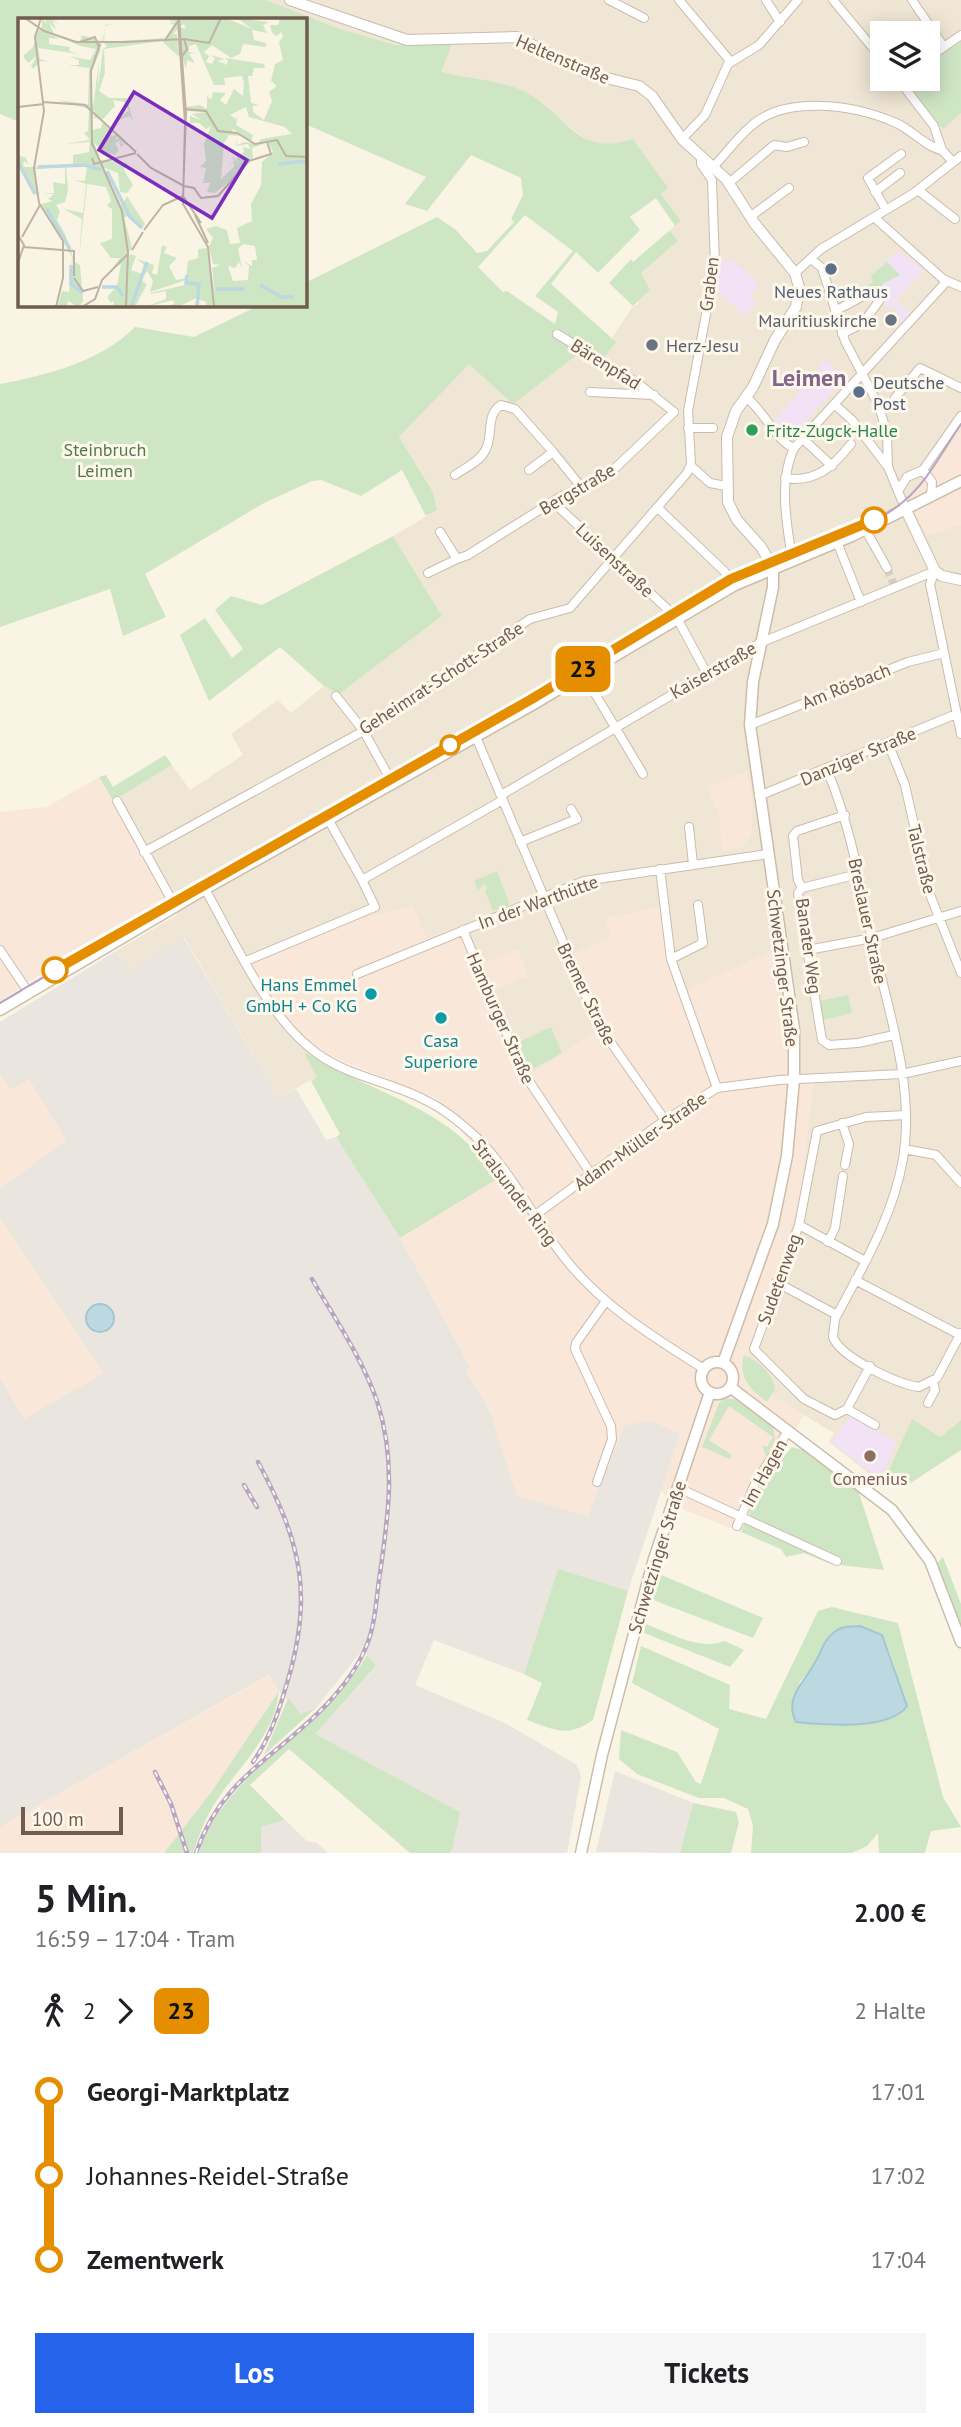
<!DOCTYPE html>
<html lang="de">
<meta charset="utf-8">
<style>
:root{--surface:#fff;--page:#f6f6f6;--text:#202124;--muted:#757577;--accent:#2563eb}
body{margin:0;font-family:"PT Sans",sans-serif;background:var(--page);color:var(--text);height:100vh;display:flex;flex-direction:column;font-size:26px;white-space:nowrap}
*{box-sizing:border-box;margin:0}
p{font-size:23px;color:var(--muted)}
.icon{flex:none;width:38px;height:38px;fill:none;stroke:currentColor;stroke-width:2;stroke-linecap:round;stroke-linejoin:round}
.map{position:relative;height:1853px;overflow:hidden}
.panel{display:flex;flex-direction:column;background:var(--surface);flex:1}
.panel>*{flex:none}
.badge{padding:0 14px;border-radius:10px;font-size:24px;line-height:46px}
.tools{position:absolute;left:870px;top:21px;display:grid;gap:14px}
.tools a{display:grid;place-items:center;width:70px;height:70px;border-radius:0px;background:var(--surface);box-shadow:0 4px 18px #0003;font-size:35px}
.scale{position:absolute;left:21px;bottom:18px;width:102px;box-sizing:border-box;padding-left:7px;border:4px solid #705d4d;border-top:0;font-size:19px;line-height:24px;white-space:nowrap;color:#705d4d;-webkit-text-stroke:5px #fdf8eb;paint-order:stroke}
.map>.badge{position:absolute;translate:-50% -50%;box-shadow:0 0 0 4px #fff}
.legs{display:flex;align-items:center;gap:10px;height:77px;padding:0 35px;font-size:23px}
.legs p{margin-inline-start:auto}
.summary{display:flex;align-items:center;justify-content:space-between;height:119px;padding:0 35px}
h1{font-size:38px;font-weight:800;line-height:52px}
.button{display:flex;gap:14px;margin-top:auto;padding:14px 35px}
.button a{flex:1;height:80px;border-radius:0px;background:var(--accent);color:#fff;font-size:28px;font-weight:800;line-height:80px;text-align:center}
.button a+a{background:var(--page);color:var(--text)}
ul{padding:0 35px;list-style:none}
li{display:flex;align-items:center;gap:24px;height:84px;font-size:26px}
li i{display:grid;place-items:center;width:10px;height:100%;margin:0 9px;background:currentColor}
li i::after{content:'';width:18px;height:18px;margin:-9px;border:5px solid;border-radius:50%;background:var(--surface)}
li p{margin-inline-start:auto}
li:first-child i{background:linear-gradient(#0000 50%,currentColor 0)}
li:last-child i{background:linear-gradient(currentColor 50%,#0000 0)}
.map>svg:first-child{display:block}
</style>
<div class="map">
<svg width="961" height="1853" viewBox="0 0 961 1853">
<rect width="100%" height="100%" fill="#faf4e5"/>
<path fill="#f0e6d5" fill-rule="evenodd" d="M266 0H961V1420L940 1437 912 1420 882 1484 829 1442 834 1433 746 1380 745 1362 794 1079 684 991 606 918 611 937 600 1030 519 1082 457 926 320 1052 341 1063 279 1098 184 937 128 971 116 951 177 915 113 801 172 765 190 790 243 755 231 734 278 700 291 713 324 686 339 694 442 616 393 536 437 510 433 492 399 437 469 363 555 370 582 351 616 343 612 338 633 306 638 304 641 273 678 241 670 230 681 221 661 194 667 188 633 139 613 145 591 143 521 90 440 72 452 44 396 45 340 29ZM882 33H928V79H882Z"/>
<path fill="#f9e7da" d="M961 430V525L926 536 909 499Z
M747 771 753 802 751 835 742 847 722 852 719 816 707 787Z
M99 777 168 900 61 961 0 1001V812L47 807Z
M667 905 675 960 684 991 771 951 794 1079 814 1081 800 1200 746 1362V1380L804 1415 764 1479 741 1532 682 1509 661 1491 680 1434 625 1425 588 1516 517 1496 491 1414 466 1368 471 1367 400 1238 498 1178 437 1099 320 1052 283 1014 249 964 357 919 413 906 427 938 457 926 473 967 518 949 528 976 484 995 519 1082 599 1030 569 955 611 937 606 918Z
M0 1073 11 1090 29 1078 66 1140 0 1189Z
M0 1217 105 1374 24 1420 0 1378Z
M270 1675 279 1691 212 1791 164 1853H0V1827Z"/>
<path fill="#eae5df" d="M183 937 279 1098 296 1089 326 1140 336 1137 400 1238 471 1368 466 1369 491 1414 517 1496 588 1516 625 1425 651 1421 680 1434 628 1591 558 1570 524 1674 434 1640 415 1685 505 1723 577 1765 581 1777 567 1853H449L460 1812 314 1734 376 1667 363 1649 317 1707 301 1714 279 1691 269 1675 0 1827V1378L24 1419 104 1373 0 1217V1189L66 1140 29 1079 11 1090 0 1073V1022L116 951 128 971Z
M615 1771 693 1803 680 1853 596 1852Z
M285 1820 307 1841 317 1843 328 1853H261V1827Z"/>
<path fill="#f1e2f6" d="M899 250 924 271 896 300 913 318 905 326 895 316 898 312 892 306 888 309 868 285 873 282 871 275Z
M732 259 759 284 751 295 755 302 752 308 744 315 716 290 720 262Z
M822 358 845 378 790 439 773 422 819 370Z
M851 1415 895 1441 896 1446 879 1478 831 1442Z"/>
<path fill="#cfe6c5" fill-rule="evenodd" d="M0 0H266L340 29 396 45 452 44 441 72C466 78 497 80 521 90 566 110 574 159 633 139L668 188 661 194 681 221 675 226 656 198 630 217 640 230 598 273 576 252 551 284 616 342 601 361 582 351 513 404 469 364 399 437 433 492 437 510 426 516 402 470 361 496 321 480 312 481 264 503 145 574 166 617 123 636 110 589 0 627V384C47 375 100 362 135 327L194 337 260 305 304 304 305 283 437 217 456 230 477 253 487 251 514 222 511 219 523 195 521 178 471 155 427 211 405 204 426 177 305 124 304 19H19V122L0 114ZM525 215 573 251 535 296 558 312 555 324 507 291 503 292 478 267Z
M961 39V113L943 129 902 79H928V62Z
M670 230 678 241 641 273 650 290 633 306 609 283 631 259 633 262Z
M887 262 900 275 882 284 876 301 868 285 873 282 871 275Z
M393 536 442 616 339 694 324 686 280 647 209 701 180 635 205 618 232 658 243 649 215 610 231 596 262 605Z
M165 755 172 765 113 801 99 777 106 775 113 787Z
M497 871 510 905 493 911 485 891 487 887 484 884 478 890 474 881Z
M848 995 852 1013 823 1020 819 1001Z
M551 1027 562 1053 529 1071 515 1044Z
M307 1053C375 1096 452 1106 497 1179L400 1238 336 1137 340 1134 311 1081 317 1077 305 1055Z
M744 1355C760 1363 772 1371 775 1390L767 1402C751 1390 737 1377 744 1355Z
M725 1399H735L773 1426 775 1440 766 1456 762 1445 767 1447 773 1437 729 1406 709 1440 732 1455 730 1459 702 1447 719 1403Z
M912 1419 940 1437 961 1420V1450L909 1484 907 1481 897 1486 888 1479V1472Z
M792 1447 807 1451 857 1487 884 1570 831 1564 804 1553 786 1557 781 1549 741 1532 764 1479Z
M943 1557 961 1604V1629L939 1571 938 1562Z
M558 1569 628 1591 593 1720C567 1738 555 1730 527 1720L542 1683 524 1674Z
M659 1574 763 1618 753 1638 653 1600Z
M832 1607 898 1623 943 1797 961 1827 931 1831 925 1853H879L878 1833 867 1846 852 1853H751L753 1826 748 1809 724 1798H699L637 1774 619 1759 621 1730 677 1752 696 1782 701 1784 719 1729 632 1683 641 1646 730 1685 729 1709 766 1719 818 1611ZM861 1626 882 1635C895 1663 901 1684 900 1715L857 1724 822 1725 799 1683 814 1664Z
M646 1624C670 1633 699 1651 725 1641L744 1650 730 1667 644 1633Z
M367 1655 376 1666 315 1734 460 1812 452 1850 449 1853H410L289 1749 250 1785 285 1820 261 1827V1853H199C222 1774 324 1728 367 1655Z
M279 1691C275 1736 238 1767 215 1803 205 1819 199 1835 193 1853H164L212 1791Z
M288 1698 301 1714 317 1707 264 1755Z
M693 1803 736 1812 739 1822 731 1853H680Z"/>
<path fill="#bcd8e1" stroke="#a3c6d2" stroke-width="2" d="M86 1318a14 14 0 1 1 28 0a14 14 0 1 1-28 0Z
M860 1626 882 1635 907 1706C890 1731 824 1725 796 1722 784 1698 803 1684 814 1664 823 1650 823 1638 839 1629 845 1626 854 1627 860 1626Z"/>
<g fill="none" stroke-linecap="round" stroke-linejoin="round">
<path stroke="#d8cebf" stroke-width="8" stroke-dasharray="8 4" stroke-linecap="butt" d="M887 568 894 585"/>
<g stroke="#cabcad" stroke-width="10">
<path id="minor" d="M609 0 644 18
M679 0 731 62
M766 0 780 22
M833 0 882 59
M912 0 944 47
M928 58 961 35
M898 79 934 126 942 150 953 162
M682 139 705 115 728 64 759 45 798 0
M713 167C726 154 736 139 750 127 785 94 856 105 896 123 911 129 927 148 942 150
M729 183 774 145 787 147 804 142
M918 190 955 219
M875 192 900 173
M886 210 868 178 901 154
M750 217 789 188
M875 218 943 279 961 287
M811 259 822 268 845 341 879 406 887 434 888 467 906 510
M795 273 821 249 914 193 961 156
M835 311 871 292
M557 334 636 382 674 412
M842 334 863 323 879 301
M590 392 654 395
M746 397C765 412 776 441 794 448
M895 398 920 368 961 388
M834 404 852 420 888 467
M688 428H713
M803 439 832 466
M691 466 710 483 726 486
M529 470 553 452 582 488
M923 470 932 482 931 497
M455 475C465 468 479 462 485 451 494 436 485 415 501 405L515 409 553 452
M785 478C815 483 833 467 851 444
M898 491 907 477 923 470 961 416
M553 502 677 618 707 674
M657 507 724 571 735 585
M865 529 887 568
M440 532 457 559 468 555 560 497 608 475 674 412
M837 542 861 602
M792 559C787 524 778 482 794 448L947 281
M935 571 930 584 961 734
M428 573 457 559
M584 675 643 774
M336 696 363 730 393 784
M750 725 908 662 944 653
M476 737 598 1024 665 1120
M888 743 905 785 929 892 961 973
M827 770C851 826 860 885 873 944 889 1013 915 1087 903 1159 893 1217 862 1268 835 1319L833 1337C840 1357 897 1384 919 1387L937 1378 961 1333
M503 794 760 643 935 571
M759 796 956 714
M117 801 175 906
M845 815 797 831 793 836 798 880 802 888 798 893 822 1040 829 1045 858 1043 894 1035
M328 819 362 880
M689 827 693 864
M520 842 577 819 571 809
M144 852 358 734 530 619 570 608 687 473 691 464 688 411 715 266 712 180 701 164V156
M660 869 671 959 717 1088
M802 888 858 874
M205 889C235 942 268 1019 318 1054 350 1077 391 1082 425 1100 444 1109 461 1123 476 1137 513 1173 535 1222 567 1261 604 1307 655 1338 704 1369
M463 930 523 1072 591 1174
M0 950 29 993
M808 950 872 938 961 911
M671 959 703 943 698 905
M246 961 375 907 362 880 501 801
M357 974 584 881 768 854
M842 1123 849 1144 845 1165
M904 1149 936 1155 961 1183
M534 1216 665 1120 717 1088 779 1080 902 1074 961 1061
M799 1225 865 1261
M828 1242 835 1228 843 1176
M855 1280 960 1335
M776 1282 837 1315
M870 1366 847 1409 835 1415 804 1399 754 1349 799 1225 817 1131 866 1117 906 1115
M928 1403 935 1390 933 1382
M847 1409 875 1425
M597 1482 612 1439 611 1426 575 1349 576 1343 606 1301
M685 1491 837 1561
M737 1526 755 1484 788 1431"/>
</g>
<g stroke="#cabcad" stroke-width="12">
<path id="tertiary" d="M290 0 407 40 517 37 586 73 639 86 652 96 682 139 726 179 755 224 795 273 799 287 796 307 775 340 753 387 736 411 727 437 728 502 737 520 761 547 773 567
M906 510 935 571 942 576 961 580"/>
</g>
<g stroke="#ccbdab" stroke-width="13">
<path id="secondary" d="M0 1010 205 889 532 705 735 585 852 536 961 481
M701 1378a16 16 0 1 1 32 0a16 16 0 1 1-32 0Z
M723 1363 773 1224 787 1156 794 1079V1029L750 725 753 682 773 587V567
M730 1387 892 1510 930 1561 961 1642
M581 1853 602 1755 653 1562 710 1392"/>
</g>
<use href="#minor" stroke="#fff" stroke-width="8"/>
<use href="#tertiary" stroke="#fff" stroke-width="10"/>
<use href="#secondary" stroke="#fff" stroke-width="10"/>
<path stroke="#b8a5c2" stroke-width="2" d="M0 1003C240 858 488 726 728 581 783 549 855 543 904 501 928 481 943 450 961 424"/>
<g stroke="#b8a5c2" stroke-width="4.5">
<path id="rail" d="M244 1485 257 1507
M253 1762C270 1738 279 1711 287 1683 314 1595 301 1542 258 1462
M155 1772 171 1804 187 1853
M196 1853C222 1777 276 1758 327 1704 343 1687 357 1669 366 1647 375 1626 376 1602 379 1580 388 1519 397 1462 377 1401 362 1358 335 1319 312 1279"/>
</g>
<use href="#rail" stroke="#fdf8eb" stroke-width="2" stroke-dasharray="5" stroke-linecap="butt"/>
</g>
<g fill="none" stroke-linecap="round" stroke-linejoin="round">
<g stroke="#fff" stroke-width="16">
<path id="line-1" d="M55 970 530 700 731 579 874 520"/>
</g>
<use href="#line-1" stroke="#e48e00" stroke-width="10"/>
</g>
<g fill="#5c6f8a" stroke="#fdf8eb" stroke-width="2.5">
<circle cx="831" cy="269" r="7"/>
<circle cx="859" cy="392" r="7"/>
</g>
<g fill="#6b7280" stroke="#fdf8eb" stroke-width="2.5">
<circle cx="891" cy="320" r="7"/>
<circle cx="652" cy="345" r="7"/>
</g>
<circle fill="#2e9e5b" stroke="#fdf8eb" stroke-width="2.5" cx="752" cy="430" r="7"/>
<g fill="#fff" stroke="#e48e00" stroke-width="3.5">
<circle cx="874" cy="520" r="12"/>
<circle cx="450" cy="745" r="9"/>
<circle cx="55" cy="970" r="12"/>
</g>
<g fill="#0f9aa8" stroke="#fdf8eb" stroke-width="2.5">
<circle cx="371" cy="994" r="7"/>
<circle cx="441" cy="1018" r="7"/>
</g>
<circle fill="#8d6e63" stroke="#fdf8eb" stroke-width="2.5" cx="870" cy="1456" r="7"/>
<g text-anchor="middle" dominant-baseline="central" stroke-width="6" stroke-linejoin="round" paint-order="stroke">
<g font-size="18" fill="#705d4d" stroke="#fdf8eb">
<text transform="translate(563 59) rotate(23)">Heltenstraße</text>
<text transform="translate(709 284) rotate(-83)">Graben</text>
<text transform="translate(606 364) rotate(32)">Bärenpfad</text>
<text transform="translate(577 489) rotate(-30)">Bergstraße</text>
<text transform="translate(615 560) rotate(43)">Luisenstraße</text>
<text transform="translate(713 670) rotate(-30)">Kaiserstraße</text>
<text transform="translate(441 678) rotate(-33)">Geheimrat-Schott-Straße</text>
<text transform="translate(846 686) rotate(-22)">Am Rösbach</text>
<text transform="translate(858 756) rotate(-23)">Danziger Straße</text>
<text transform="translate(922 859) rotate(76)">Talstraße</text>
<text transform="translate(538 902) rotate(-20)">In der Warthütte</text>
<text transform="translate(868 921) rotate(78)">Breslauer Straße</text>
<text transform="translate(809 946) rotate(82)">Banater Weg</text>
<text transform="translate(783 968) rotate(83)">Schwetzinger Straße</text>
<text transform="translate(587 994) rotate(64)">Bremer Straße</text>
<text transform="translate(501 1018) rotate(66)">Hamburger Straße</text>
<text transform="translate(640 1141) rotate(-35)">Adam-Müller-Straße</text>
<text transform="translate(515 1192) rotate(53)">Stralsunder Ring</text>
<text transform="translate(779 1279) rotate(-70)">Sudetenweg</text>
<text transform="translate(764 1473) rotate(-61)">Im Hagen</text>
<text transform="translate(657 1557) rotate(-73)">Schwetzinger Straße</text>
</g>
<g font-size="18" fill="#4e5e75" stroke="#fdf8eb">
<text x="831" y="291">Neues Rathaus</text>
<text x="873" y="382" text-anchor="start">Deutsche<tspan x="873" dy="21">Post</tspan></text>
</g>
<g font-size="18" fill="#5b616d" stroke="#fdf8eb" text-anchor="end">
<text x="877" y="320">Mauritiuskirche</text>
<text x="666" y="345" text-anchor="start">Herz-Jesu</text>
</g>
<g font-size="18" fill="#27864d" stroke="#fdf8eb" text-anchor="start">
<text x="766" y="430">Fritz-Zugck-Halle</text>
</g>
<g font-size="18" fill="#537a4a" stroke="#fdf8eb">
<text x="105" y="449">Steinbruch<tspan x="105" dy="21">Leimen</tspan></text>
</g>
<g font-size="18" fill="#0d838f" stroke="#fdf8eb" text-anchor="end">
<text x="357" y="984">Hans Emmel<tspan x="357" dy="21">GmbH + Co KG</tspan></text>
<text x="441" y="1040" text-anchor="middle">Casa<tspan x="441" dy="21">Superiore</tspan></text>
</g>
<g font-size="18" fill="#785e54" stroke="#fdf8eb">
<text x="870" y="1478">Comenius</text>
</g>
<g font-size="24" font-weight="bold" fill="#83658c" stroke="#fdf8eb">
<text x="809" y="377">Leimen</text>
</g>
</g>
<g transform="translate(18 18)">
<rect width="289" height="289" fill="#faf4e5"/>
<path d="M24 0 29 7 27 0H35L41 8 34 1 38 12 31 4 36 16 53 22 62 23 64 17 83 23 85 15 82 34 72 57 75 90 81 42 80 69 85 31 89 28 85 24 88 0 87 7 98 6 87 8 86 24 149 20 156 7 152 5 159 4 151 3 159 0 160 11 155 16H159L161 39 144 23 86 31 87 55 81 73 91 80H109L115 103 112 98 100 102 111 92 106 84 95 82 97 88 85 101 76 100 77 94 75 92 74 112 83 110 85 104 94 110 90 114 94 118 101 116 97 122 103 119 106 122 103 126 109 124 103 129 101 125 104 122 97 125 101 132 97 137 83 133 76 124 82 142 109 145 106 152 115 167 109 175 102 174 100 155 84 149 104 188 109 178 127 206 124 210 112 198 106 199 114 230 108 238 110 242 112 236 118 238 113 252 124 256 127 248 119 241 136 247 134 255 139 257 144 227 149 229 144 239 146 235 159 240 151 248 158 262 168 260 170 243 180 240V231L189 230 197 276 194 250 202 247 195 246 191 229 195 220 188 211 198 208 209 212 212 226 222 225 219 210 234 203 233 186 243 167 244 144 255 134 250 124 234 130 235 140 223 154 197 175 189 174 192 165H185L188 150 182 149 188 143 186 126 193 108 188 111 181 105H172V98L183 102 174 96 188 94 168 93 167 89 182 87 189 91V78L193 82 195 74 208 75 202 82 208 87 216 71 225 78 226 65 224 58 206 60 207 67H196L178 26 171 28V34L178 35 171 36 177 45 169 42 168 51 163 35V22H168L163 21 162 9 168 11 166 6 161 9 162 0H192V5L193 0 210 1 234 11 219 0 251 4 245 7 249 15 234 12 236 22 248 25V29L225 26 222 36 213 40 194 27 186 34 191 38 188 44 194 46 197 40 192 37 207 41 199 43 208 46 205 53 210 43 207 40 246 46 247 50H236L234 58H230L233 85 241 87 235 88V94L246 102 254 83 251 74 259 68 253 63 257 46 265 42 261 24 265 19 263 14 259 18 254 15 252 7H260L262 0H289V289H188V284L178 280 160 289H148L156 286 155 282 127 289 148 281V273L133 276 132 275 167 267 168 262 132 274 135 263 129 253 122 262 129 266 117 289H109V284L108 289H95L96 282 93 285 89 279 99 268 103 246 93 252 102 240H93L82 225 94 221V191L89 188 93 183 88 169 69 166 61 240 64 201 46 191 65 195 68 166 57 162 67 163 69 148H48L50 172 47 184 38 187 42 193 39 202 47 216 55 239 53 257 57 244 62 247 65 283 61 289 50 283 49 288H40L44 273 51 274 54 239 23 186 35 183 30 181 36 176H24L36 175 35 164 47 166V149L17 151 20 180 0 149V137L8 140 10 146 6 143 5 149H17L55 146V137L71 134 72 124 47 126 72 122 66 115 70 113 71 91 39 82 70 86 71 50 50 47H61V42L51 38 72 42 78 31 62 28 24 11ZM228 89 231 99 267 109 274 116 243 121 240 126 227 124 219 127 218 120V128L230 126 232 131 225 129 226 134 218 140 221 146 215 139H214L216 143 209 149 216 144V149L203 161 206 125 211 117 222 118 214 114 215 111 233 123 235 117 218 107 220 97 218 101 212 97ZM225 226 237 228 239 242H234V248L225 243 231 248 230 262 215 263 210 248 217 250 221 244 224 250 220 231ZM20 11 42 21 31 20V26L52 29 51 33 61 36 20 30 22 41 30 44 23 43 15 51 13 48 19 38 10 45 5 38 15 29Z" fill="#cfe6c5" fill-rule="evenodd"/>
<path fill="none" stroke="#bcd8e1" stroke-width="3.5" d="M0 144 17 176M260 146 289 143M20 149 67 147 83 152M89 153 112 199 124 210M29 191 52 231M53 247V266L65 275M169 257 168 265 181 266 179 289M242 267 264 279H275M84 269H99L105 278M198 271H226M113 289 129 244"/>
<path fill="none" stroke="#bfb3a3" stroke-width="2" d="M7 0 26 13 58 24H109M23 0 17 19 26 93 16 150 21 185 45 223V260L38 289M160 0 162 37M161 0 168 95 165 178 183 205M166 21 191 25 203 0M147 22 160 3M62 24 77 19 81 30M107 24 166 21 169 31 163 40M162 32 167 105 165 186 190 229 196 289M25 84 67 87 118 134M0 89 26 86M166 91 188 93 200 113 219 115 237 126 259 122 268 138 289 139M74 125 104 193 110 234 108 289M74 128 73 53 82 26M119 136 133 150 166 168M74 140 76 146 118 135M166 168 176 170 183 180 200 178 231 143 253 136 249 124M177 197 190 225M126 212 145 187 165 178M0 217 6 227 0 245M4 219 22 187M6 229 56 233V258M114 232 125 214M56 260 65 273 80 269M64 289 77 281 84 262 110 236"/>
<path fill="#7b2cbf" fill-opacity="0.15" stroke="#7b2cbf" stroke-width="3.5" d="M116 74 229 142 194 200 81 132Z"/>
<rect width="289" height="289" fill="none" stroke="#705d4d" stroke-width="3.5"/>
</g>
</svg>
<div class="tools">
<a><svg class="icon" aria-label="layers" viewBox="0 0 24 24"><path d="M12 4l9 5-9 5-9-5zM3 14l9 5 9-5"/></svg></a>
</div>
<div class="scale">100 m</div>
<b class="badge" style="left:583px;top:669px;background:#e48e00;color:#111">23</b>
</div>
<section class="panel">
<div class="summary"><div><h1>5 Min.</h1><p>16:59 – 17:04 · Tram</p></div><b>2.00 €</b></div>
<div class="legs"><svg class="icon" aria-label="walk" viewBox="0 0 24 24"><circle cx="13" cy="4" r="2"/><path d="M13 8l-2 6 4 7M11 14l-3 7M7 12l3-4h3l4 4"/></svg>2<svg class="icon" aria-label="forward" viewBox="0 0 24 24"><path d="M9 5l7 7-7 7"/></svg><b class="badge" style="background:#e48e00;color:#111">23</b><p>2 Halte</p></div>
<ul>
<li><i style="color:#e48e00"></i><b>Georgi-Marktplatz</b><p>17:01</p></li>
<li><i style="color:#e48e00"></i><span>Johannes-Reidel-Straße</span><p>17:02</p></li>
<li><i style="color:#e48e00"></i><b>Zementwerk</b><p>17:04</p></li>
</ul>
<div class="button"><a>Los</a><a>Tickets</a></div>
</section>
